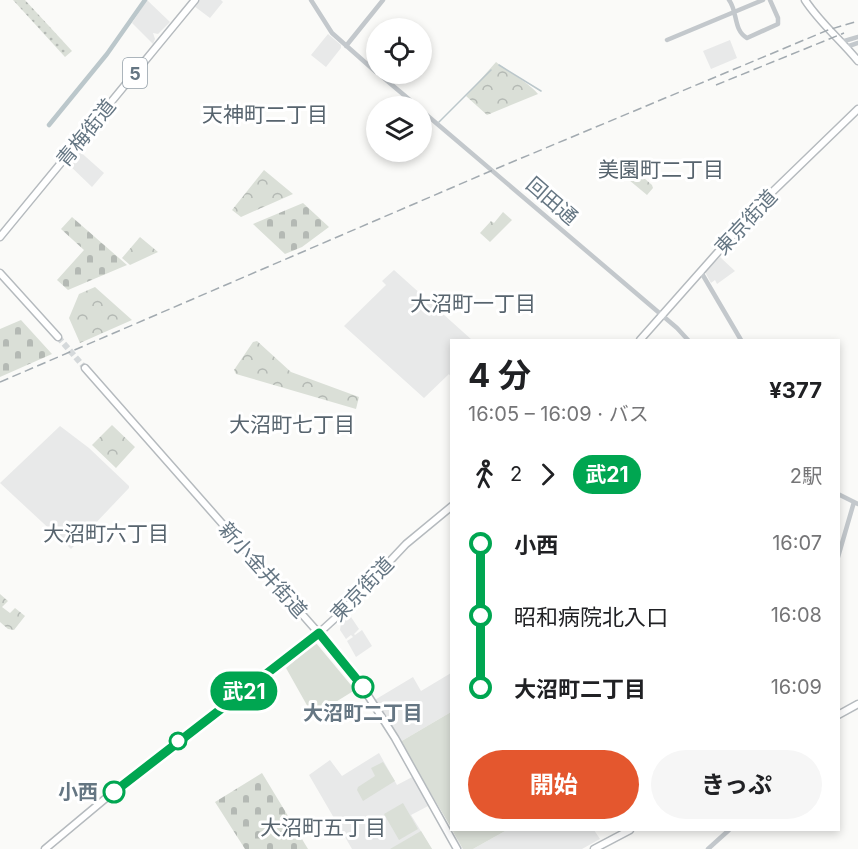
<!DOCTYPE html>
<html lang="ja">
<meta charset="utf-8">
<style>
:root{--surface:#fff;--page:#f6f6f6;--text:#202124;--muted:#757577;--accent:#e4572e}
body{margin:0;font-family:Inter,"Noto Sans JP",sans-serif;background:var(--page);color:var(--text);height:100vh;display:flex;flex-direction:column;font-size:22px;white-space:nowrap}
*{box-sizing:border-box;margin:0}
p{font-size:20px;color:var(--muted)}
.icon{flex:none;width:33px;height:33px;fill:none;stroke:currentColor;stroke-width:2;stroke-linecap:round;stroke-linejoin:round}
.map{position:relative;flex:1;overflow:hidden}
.panel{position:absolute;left:450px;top:339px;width:390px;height:492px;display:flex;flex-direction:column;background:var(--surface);border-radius:0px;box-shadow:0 3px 9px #0003}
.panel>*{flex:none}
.badge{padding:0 12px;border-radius:20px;font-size:21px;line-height:39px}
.tools{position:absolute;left:366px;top:18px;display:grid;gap:12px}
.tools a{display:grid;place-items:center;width:66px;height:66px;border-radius:50%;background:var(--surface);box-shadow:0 3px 9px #0003;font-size:30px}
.map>.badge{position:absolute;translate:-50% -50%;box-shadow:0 0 0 3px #fff}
.legs{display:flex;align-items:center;gap:9px;height:66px;padding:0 18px;font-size:20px}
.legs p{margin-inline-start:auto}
.head{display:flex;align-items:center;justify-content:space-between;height:102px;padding:0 18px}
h1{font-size:33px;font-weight:700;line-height:45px}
.cta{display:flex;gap:12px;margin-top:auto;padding:12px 18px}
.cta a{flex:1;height:69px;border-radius:36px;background:var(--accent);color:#fff;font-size:24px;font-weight:700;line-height:69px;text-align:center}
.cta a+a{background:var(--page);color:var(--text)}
ul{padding:0 18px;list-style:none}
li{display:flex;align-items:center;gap:21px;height:72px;font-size:22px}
li i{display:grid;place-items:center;width:9px;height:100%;margin:0 8px;background:currentColor}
li i::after{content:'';width:15px;height:15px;margin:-8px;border:4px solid;border-radius:50%;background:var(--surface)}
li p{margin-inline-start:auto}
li:first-child i{background:linear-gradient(#0000 50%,currentColor 0)}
li:last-child i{background:linear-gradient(currentColor 50%,#0000 0)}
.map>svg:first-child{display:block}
</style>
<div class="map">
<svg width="858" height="849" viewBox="0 0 858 849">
<defs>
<pattern id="grass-dots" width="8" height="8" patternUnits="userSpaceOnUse" patternTransform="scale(1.5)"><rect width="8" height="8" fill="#dadfd7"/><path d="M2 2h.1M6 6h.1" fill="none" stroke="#b4b9b4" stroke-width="1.8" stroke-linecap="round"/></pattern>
<pattern id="cemetery-stones" width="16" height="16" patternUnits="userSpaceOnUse" patternTransform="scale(1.5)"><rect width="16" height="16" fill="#dadfd7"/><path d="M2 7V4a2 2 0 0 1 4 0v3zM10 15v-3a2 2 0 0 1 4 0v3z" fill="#b4b9b4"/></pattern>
<pattern id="park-crowns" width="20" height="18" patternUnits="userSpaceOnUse" patternTransform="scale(1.5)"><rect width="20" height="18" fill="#dadfd7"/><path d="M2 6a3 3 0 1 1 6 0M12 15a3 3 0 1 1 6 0" fill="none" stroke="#b4b9b4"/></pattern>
</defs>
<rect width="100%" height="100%" fill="#fafaf8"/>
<path fill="#e8e9e9" d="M147 0 170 22 158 34 153 33 155 39 153 44 132 23Z
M199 0H221L223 2 210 18 194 6Z
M328 34 341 45V48L326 67 311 55Z
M730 40 737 58 711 69 703 51Z
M77 149 104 173 92 187 66 162Z
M720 257 735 271 717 284 715 280 711 283 705 272Z
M394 270 472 340H452L451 377 449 374 424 398 344 326 386 285 382 281Z
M60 426 89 448 129 486V488L71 549 0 483Z
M349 614 359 629 354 634 355 635 362 630 372 646 356 657 347 641 353 637 351 635 346 639 340 630 341 623Z
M451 673V712L400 742 463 849H457L432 804 411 815 432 849H352L309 775 330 760 342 776 379 753 397 785 416 775 373 701 413 677 421 691Z
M507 830H594L600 839 582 849H473Z"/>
<path fill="url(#grass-dots)" d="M13 0H25L72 51 65 57Z"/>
<path fill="url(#cemetery-stones)" d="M303 203 329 227 302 247 285 254 253 224Z
M72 217 127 265 68 290 57 280 84 250 61 229Z
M21 320 52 354 0 377V329Z
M262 773 308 849H245L215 802Z"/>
<path fill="url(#park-crowns)" d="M496 62C509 72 528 82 538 94L487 115 466 96Z
M264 170 293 194 241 217 232 210Z
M636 171 652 185 653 188 647 195 629 180Z
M503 212 512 220 490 242 480 233 491 221 494 223Z
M140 237 158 252 130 265 122 258Z
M95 287 132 320 80 343 69 318 79 294Z
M257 341 291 372 359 397 356 409 236 374 234 370 253 342Z
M112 425 135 447 116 468 92 445Z
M0 594 8 601 2 607 10 613 15 608 25 616 14 630 8 629 0 622Z"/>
<path fill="#dadfd7" d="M316 643 355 690 313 716 286 668Z
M451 712 452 829 400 742Z
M383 762 395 781 363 801 357 790 358 787 375 776 371 768Z
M403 803 418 829 399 840 384 814Z
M452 830H507L473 849H463Z
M421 831 432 849H390Z"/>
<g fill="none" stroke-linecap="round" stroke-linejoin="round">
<path stroke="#bbc7cb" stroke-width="1.5" d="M499 65 541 91
M439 122 491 70"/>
<path stroke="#bbc7cb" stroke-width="4.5" d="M49 125 107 54 145 0"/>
<path stroke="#d5d9db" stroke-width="6" stroke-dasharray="6 3" stroke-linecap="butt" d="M58 337 85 368"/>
<g stroke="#b5babe" stroke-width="9">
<path id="major" d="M805 0C820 23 841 40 858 61
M0 237 195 0
M0 273 58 337
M640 340 765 199 858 109
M85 368 353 672 395 738 457 849
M838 715 858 704
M45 849 136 773 319 633 342 612 406 544 452 506
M594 849 630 830"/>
</g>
<path stroke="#c3c8cc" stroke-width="4.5" d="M311 0 332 33 376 72
M729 0C738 12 733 30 747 38L778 24V18L770 0
M667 40 763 0
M841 42 858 37
M346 46 383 0
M846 47 858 43
M379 74 417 106
M422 111 677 328 688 340
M701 272 741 340
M838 494 858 504
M838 557 854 502
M708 849 729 830"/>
<use href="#major" stroke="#fff" stroke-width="6"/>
<path stroke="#a2aab0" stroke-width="1.5" stroke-dasharray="9 4.5" stroke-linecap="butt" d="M716 85 844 33
M0 382 493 170 828 30 858 21"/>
</g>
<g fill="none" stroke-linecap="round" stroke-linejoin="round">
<g stroke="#fff" stroke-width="14">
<path id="line-1" d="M114 792 319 633 363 687"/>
</g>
<use href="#line-1" stroke="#00a651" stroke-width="9"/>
</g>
<g fill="#fff" stroke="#00a651" stroke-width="3">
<circle cx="363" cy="687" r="10"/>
<circle cx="178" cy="741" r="8"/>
<circle cx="114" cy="792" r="10"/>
</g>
<g text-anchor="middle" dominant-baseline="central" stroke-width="6" stroke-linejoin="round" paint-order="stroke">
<rect fill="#fff" stroke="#939fa8" stroke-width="1.5" x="123" y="58" width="24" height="30" rx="4.5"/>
<g font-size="18" font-weight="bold" fill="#657683">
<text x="135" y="73">5</text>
</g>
<g font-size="20" fill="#657683" stroke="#fff">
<text transform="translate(86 133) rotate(-51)">青梅街道</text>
<text transform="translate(552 201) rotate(41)">回田通</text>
<text transform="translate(746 222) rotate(-47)">東京街道</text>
<text transform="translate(263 570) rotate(48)">新小金井街道</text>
<text transform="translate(362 589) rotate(-46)">東京街道</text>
</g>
<g font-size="20" font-weight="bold" fill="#657683" stroke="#fff">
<text x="363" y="713">大沼町二丁目</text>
<text x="98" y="792" text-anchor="end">小西</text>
</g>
<g font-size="21" fill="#57646e" stroke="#fff">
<text x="265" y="114">天神町二丁目</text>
<text x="661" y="169">美園町二丁目</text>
<text x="473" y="303">大沼町一丁目</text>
<text x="292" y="424">大沼町七丁目</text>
<text x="106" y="533">大沼町六丁目</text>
<text x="323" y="827">大沼町五丁目</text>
</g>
</g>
</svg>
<div class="tools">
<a><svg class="icon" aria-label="locate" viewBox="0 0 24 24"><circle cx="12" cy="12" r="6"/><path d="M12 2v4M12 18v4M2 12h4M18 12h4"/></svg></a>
<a><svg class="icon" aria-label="layers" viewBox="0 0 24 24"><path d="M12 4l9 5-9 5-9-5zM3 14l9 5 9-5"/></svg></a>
</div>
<b class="badge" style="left:244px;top:691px;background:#00a651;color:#fff">武21</b>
<section class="panel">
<div class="head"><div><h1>4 分</h1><p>16:05 – 16:09 · バス</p></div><b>¥377</b></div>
<div class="legs"><svg class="icon" aria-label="walk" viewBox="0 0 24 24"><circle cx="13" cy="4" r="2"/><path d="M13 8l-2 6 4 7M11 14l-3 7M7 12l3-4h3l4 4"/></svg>2<svg class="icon" aria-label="forward" viewBox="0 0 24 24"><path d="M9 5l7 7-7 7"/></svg><b class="badge" style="background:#00a651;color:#fff">武21</b><p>2駅</p></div>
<ul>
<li><i style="color:#00a651"></i><b>小西</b><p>16:07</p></li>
<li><i style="color:#00a651"></i><span>昭和病院北入口</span><p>16:08</p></li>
<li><i style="color:#00a651"></i><b>大沼町二丁目</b><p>16:09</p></li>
</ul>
<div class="cta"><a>開始</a><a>きっぷ</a></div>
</section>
</div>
